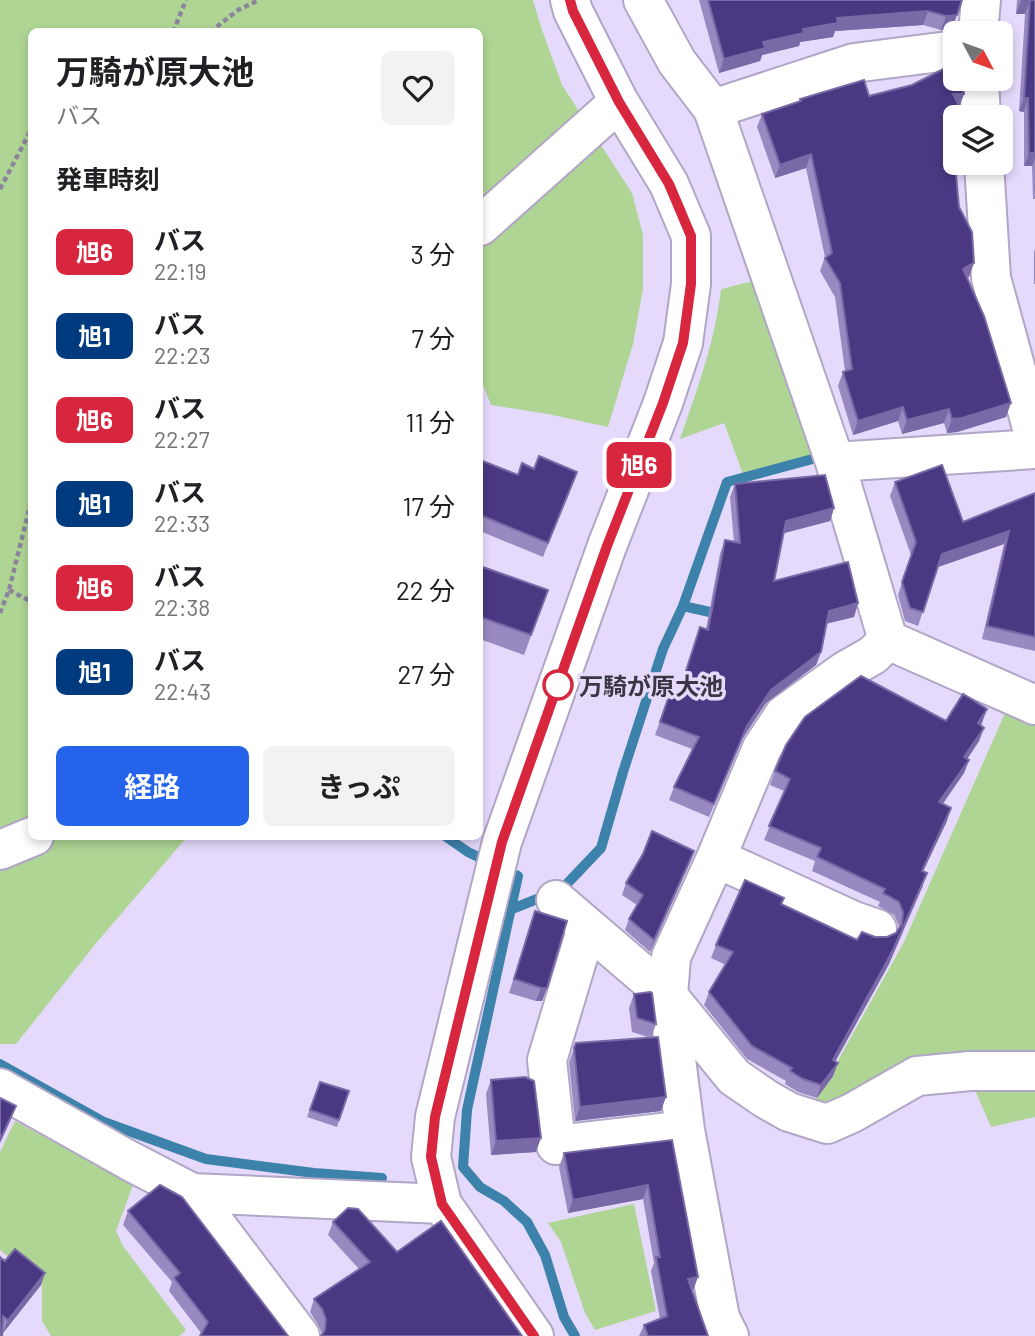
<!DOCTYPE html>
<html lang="ja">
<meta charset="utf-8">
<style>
:root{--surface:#fff;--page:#f2f2f2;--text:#202124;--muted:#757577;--accent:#2563eb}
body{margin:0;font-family:Barlow,"Noto Sans JP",sans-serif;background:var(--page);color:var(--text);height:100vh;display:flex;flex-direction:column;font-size:26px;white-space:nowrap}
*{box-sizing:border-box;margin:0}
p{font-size:23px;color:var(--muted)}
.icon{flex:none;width:38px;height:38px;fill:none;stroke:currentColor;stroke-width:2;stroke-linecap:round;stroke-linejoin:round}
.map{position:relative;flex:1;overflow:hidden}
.panel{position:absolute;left:28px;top:28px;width:455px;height:812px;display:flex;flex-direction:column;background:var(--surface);border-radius:10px;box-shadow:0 4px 10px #0003}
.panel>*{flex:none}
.badge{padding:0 14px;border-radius:10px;font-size:24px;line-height:46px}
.needle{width:46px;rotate:131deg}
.controls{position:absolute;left:943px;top:21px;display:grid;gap:14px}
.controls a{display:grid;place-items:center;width:70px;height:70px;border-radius:10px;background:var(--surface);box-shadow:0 4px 10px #0003;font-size:35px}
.map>.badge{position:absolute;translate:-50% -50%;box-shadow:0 0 0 4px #fff}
h2{padding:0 28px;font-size:26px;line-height:63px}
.round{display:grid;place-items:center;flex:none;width:74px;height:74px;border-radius:10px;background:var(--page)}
.overview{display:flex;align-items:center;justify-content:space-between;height:119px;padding:0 28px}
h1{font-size:33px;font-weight:700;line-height:52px}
.primary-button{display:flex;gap:14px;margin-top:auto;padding:14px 28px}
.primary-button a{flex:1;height:80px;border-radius:10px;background:var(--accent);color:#fff;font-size:28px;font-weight:700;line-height:80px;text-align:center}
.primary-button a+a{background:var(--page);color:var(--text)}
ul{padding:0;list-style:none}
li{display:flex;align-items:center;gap:21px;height:84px;padding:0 28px}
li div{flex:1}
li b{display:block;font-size:26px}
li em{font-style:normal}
li .badge{min-width:77px;font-weight:700;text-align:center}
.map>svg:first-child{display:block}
</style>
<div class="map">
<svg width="1035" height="1336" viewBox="0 0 1035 1336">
<rect width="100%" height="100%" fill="#e6dafc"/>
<path fill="#aed594" d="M0 0H533L541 27 562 85 632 193 643 235V289L633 344 608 427 548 414 491 405 480 377V32H32V836L187 837 97 942 16 1044H0Z
M761 279 816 455 743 474 724 423 680 439C697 390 715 342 721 289Z
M1009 704 1035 717V1117L991 1127 972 1083 839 1113 811 1109 904 942Z
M15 1121 133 1185 116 1231 123 1246 186 1330 179 1336H51L42 1321V1285L0 1250V1152Z
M634 1204 656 1311 595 1330 585 1313 561 1242 548 1223Z"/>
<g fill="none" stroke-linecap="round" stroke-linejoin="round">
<path stroke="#3c82ab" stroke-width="10" d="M683 606 723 615
M445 836 468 852 518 876 467 1110 463 1167 480 1187 504 1201 527 1222 545 1255 564 1317 575 1336
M512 909 562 889 601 848 623 772 663 649 683 606 727 482 820 457
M0 1064 104 1122 206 1159 314 1173 382 1178"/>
<g stroke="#b1a6c5" stroke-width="42">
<path id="minor" d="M643 0 677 62 713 109 835 462 888 640 1035 705
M978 33 981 0
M979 79 981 117
M713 109 854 63 956 50
M984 163 991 278 1035 439
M480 226 619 102
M835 462 1035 449
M0 850 34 836
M716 858 854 921 877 929
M556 900 668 996 734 1077 766 1099 789 1112 827 1124 852 1113 917 1076 970 1071H1035
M587 927 547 1060 556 1145 685 1130
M0 1088 130 1161 192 1193 442 1204
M192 1193 300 1336
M534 1336 442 1204 431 1157 435 1117 502 842 607 546 663 403 683 343 691 284V236L669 184 619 102 573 11 570 0
M729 1336 720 1318 685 1130 668 996 671 957 716 858 762 748 784 715 845 671 873 655 888 640"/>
</g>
<path stroke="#8c849b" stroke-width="4.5" stroke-dasharray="5 3.5" stroke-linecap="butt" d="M173 32 186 0
M210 32 238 10 259 0
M0 189 32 128
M9 590 32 602
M0 613 9 590 32 498"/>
<use href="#minor" stroke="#fff" stroke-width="38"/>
</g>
<path fill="#9889c0" d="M699 0H962L952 28 941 30 923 25 835 31 833 37 800 42 799 46 762 55 760 61 719 73Z
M1017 0H1035V199H1033L1032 166H1024V112L1019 111 1025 14H1016Z
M869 96 959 106 956 117V130L952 132 959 207 969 277 967 278 1006 417 957 432 947 433 944 423 902 434 898 421 853 435 838 386 843 372 845 371 835 297 820 271 825 257 806 168 775 178 757 127 762 114 800 101V99Z
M1035 249V284H1034V252Z
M480 460 518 475 572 485 543 557 480 531Z
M895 482 963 522 1035 493V651L982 639 1004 544 938 567 918 626 905 621 898 595 911 555 890 496Z
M735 484 834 508 830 521 783 533 774 581 858 603 854 617 826 624 821 652 816 665 766 703 742 739 709 817 669 800 674 787 692 749 655 735 670 693 678 696 700 627 706 629 720 554 725 540 734 542 730 497Z
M480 566 548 590 524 655 480 639Z
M987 709 980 725 984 728 979 741 967 759 969 760 964 773 943 804 947 821 923 871V886L889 964 835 1061 833 1076 817 1098 798 1092 785 1084 786 1081 747 1059 704 1005 709 992 726 965 711 958 716 945 781 904 857 940 875 937H887L896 933 898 929 899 926 894 915 878 906 880 902 812 871 815 861 764 840 784 791 770 785 775 771Z
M694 851 690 862 650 952 625 930 629 919 637 905 622 895 626 883Z
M535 911 547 988 542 1001H536L509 993Z
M634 994 656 1024 651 1038 632 1032 629 1008Z
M576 1043 661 1111 575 1121 569 1062Z
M491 1080 536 1152 491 1155 486 1094Z
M320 1082 349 1091 337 1127 307 1117Z
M672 1140 693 1291 708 1336H639L644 1325 660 1319 651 1271 654 1263 643 1199 568 1213 559 1167 564 1153Z
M128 1211 288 1336 201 1333 169 1291 172 1282 123 1225Z
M333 1222 397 1252 321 1336 322 1333 317 1323 310 1312 314 1299 359 1269 328 1235Z
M0 1257 41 1285 3 1333 2 1332Z"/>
<path fill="#7969a7" d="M1021 0 1030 1 1025 14H1016Z
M928 11 923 25 835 31 833 37 800 42 799 46 762 55 760 61 719 73 724 59 763 42 837 18Z
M957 15 952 28 941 30 946 16Z
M953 94H964L959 108Z
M1024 98H1028L1024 112 1019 111Z
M956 119V130L946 135 951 121Z
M1029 153H1035V158L1032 166H1024Z
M811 154 806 168 775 178 780 165Z
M974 263 969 277 958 283 963 269Z
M1011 403 1006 417 957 432 947 433 952 419Z
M903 407 898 421 853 435 858 421Z
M949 409 944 423 902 434 907 420Z
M834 508 830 521 781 534 786 521Z
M1009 531 1004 544 938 567 942 554Z
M858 603 854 617 824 624 829 611Z
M821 652 816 665 766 703 742 739 709 817 747 726 771 690Z
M987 709 982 723 973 737 978 723Z
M984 728 979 741 960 770 964 757Z
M969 760 964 773 934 815 939 802Z
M951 808 947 821 917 884 922 871Z
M694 851 690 862 650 952 654 940Z
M927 873 889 964 829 1073 833 1060Z
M541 988H547L542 1001H536Z
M838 1063 833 1076 817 1098 821 1085Z
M666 1097 661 1111 575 1121 580 1107Z
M16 1106 11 1119 0 1143V1140Z
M541 1138 536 1152 491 1155 496 1141Z
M648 1185 643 1199 568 1213 573 1200Z
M45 1273 41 1285 3 1333 8 1320Z
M698 1277 693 1291 688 1279Z"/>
<path fill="#4a3883" stroke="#7969a7" stroke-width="2" d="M708 0H962L957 15 946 16 928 11 837 18 838 23 803 29 804 33 763 42 765 48 724 59Z
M1021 0H1035V153H1029L1028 98H1024L1030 1Z
M955 63 956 79H962L964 94H953L964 115 959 117H956V119L951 121 959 207 972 232 974 263 963 269 984 316 1011 403 962 418 952 419 949 409 907 420 903 407 858 421 843 372 852 369 840 283 825 258 832 253 811 154 780 165 762 114 801 101 800 99 864 80 869 96 912 85Z
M539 456 577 472 548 543 480 515V460L518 475 522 463 534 469Z
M942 465 963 522 1035 493V637L987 626 1009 531 942 554 923 612 910 608 902 582 916 542 895 482Z
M825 475 834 508 786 521 774 581 848 562 858 603 829 611 821 652 771 690 747 726 714 804 674 787 699 737 660 722 670 693 678 696 700 627 708 630 725 540 740 543 735 484Z
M480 566 548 590 531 635 480 617Z
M861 676 946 721 963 694 987 709 978 723 984 728 964 757 969 760 939 802 951 808 922 871 927 873 893 950 833 1060 838 1063 821 1085 803 1079 790 1071 792 1068 752 1046 709 992 733 952 716 945 745 880 784 898 781 904 857 940 862 932 875 937H887L896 933 902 924 903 912 899 902 883 893 885 889 817 857 821 848 769 826 790 779 775 771 786 745 805 717Z
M652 831 694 851 654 940 629 919 643 895 626 883 643 854Z
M535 911 567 921 547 988H541L514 979Z
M650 992 652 993 656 1024 637 1018 634 994Z
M658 1037 666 1097 580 1107 574 1048 576 1043Z
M525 1077 534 1081 541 1138 496 1141 491 1080Z
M320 1082 349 1091 339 1120 310 1110Z
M0 1098 16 1106 0 1140Z
M672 1140 698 1277 688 1279 708 1336H648L644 1325 667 1316 656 1257H660L648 1185 573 1200 564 1153Z
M160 1185 182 1197 288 1336H200L208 1322 174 1278 180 1273 128 1211Z
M348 1208 358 1209 397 1252 441 1221 522 1336H321L325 1330 326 1319 322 1309 314 1299 370 1262 333 1222Z
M15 1249 45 1273 8 1320 3 1316 2 1336H0V1257L5 1261Z"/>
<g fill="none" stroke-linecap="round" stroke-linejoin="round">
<g stroke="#fff" stroke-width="16">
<path id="line" d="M534 1336 442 1204 431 1157 435 1117 502 842 607 546 663 403 683 343 691 284V236L669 184 619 102 573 11 570 0"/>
</g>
<use href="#line" stroke="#d7263d" stroke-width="10"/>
</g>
<circle fill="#fff" stroke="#d7263d" stroke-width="3.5" cx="558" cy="685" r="14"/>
<g text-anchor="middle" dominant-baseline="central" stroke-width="7" stroke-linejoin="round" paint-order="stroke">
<g font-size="24" font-weight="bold" fill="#3b3643" stroke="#e6dafc" text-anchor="start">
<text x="579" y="685">万騎が原大池</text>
</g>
</g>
</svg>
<div class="controls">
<a><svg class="needle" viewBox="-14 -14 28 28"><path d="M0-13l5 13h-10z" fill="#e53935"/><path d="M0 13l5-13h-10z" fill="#757577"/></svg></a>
<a><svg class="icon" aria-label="layers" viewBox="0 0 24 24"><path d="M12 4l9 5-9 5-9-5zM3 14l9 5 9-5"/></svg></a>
</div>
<b class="badge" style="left:639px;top:465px;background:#d7263d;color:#fff">旭6</b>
<section class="panel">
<div class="overview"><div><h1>万騎が原大池</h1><p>バス</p></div><a class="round"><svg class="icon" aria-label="heart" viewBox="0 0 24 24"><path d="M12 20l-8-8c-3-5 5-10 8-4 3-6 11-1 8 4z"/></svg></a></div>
<h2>発車時刻</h2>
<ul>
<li><span class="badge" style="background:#d7263d;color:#fff">旭6</span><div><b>バス</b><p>22:19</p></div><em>3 分</em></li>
<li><span class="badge" style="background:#003b80;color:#fff">旭1</span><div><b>バス</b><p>22:23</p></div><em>7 分</em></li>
<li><span class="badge" style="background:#d7263d;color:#fff">旭6</span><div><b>バス</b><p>22:27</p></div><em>11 分</em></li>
<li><span class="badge" style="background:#003b80;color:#fff">旭1</span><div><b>バス</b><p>22:33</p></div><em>17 分</em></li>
<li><span class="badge" style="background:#d7263d;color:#fff">旭6</span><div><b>バス</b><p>22:38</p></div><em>22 分</em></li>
<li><span class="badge" style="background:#003b80;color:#fff">旭1</span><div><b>バス</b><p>22:43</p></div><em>27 分</em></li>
</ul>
<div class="primary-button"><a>経路</a><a>きっぷ</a></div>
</section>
</div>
